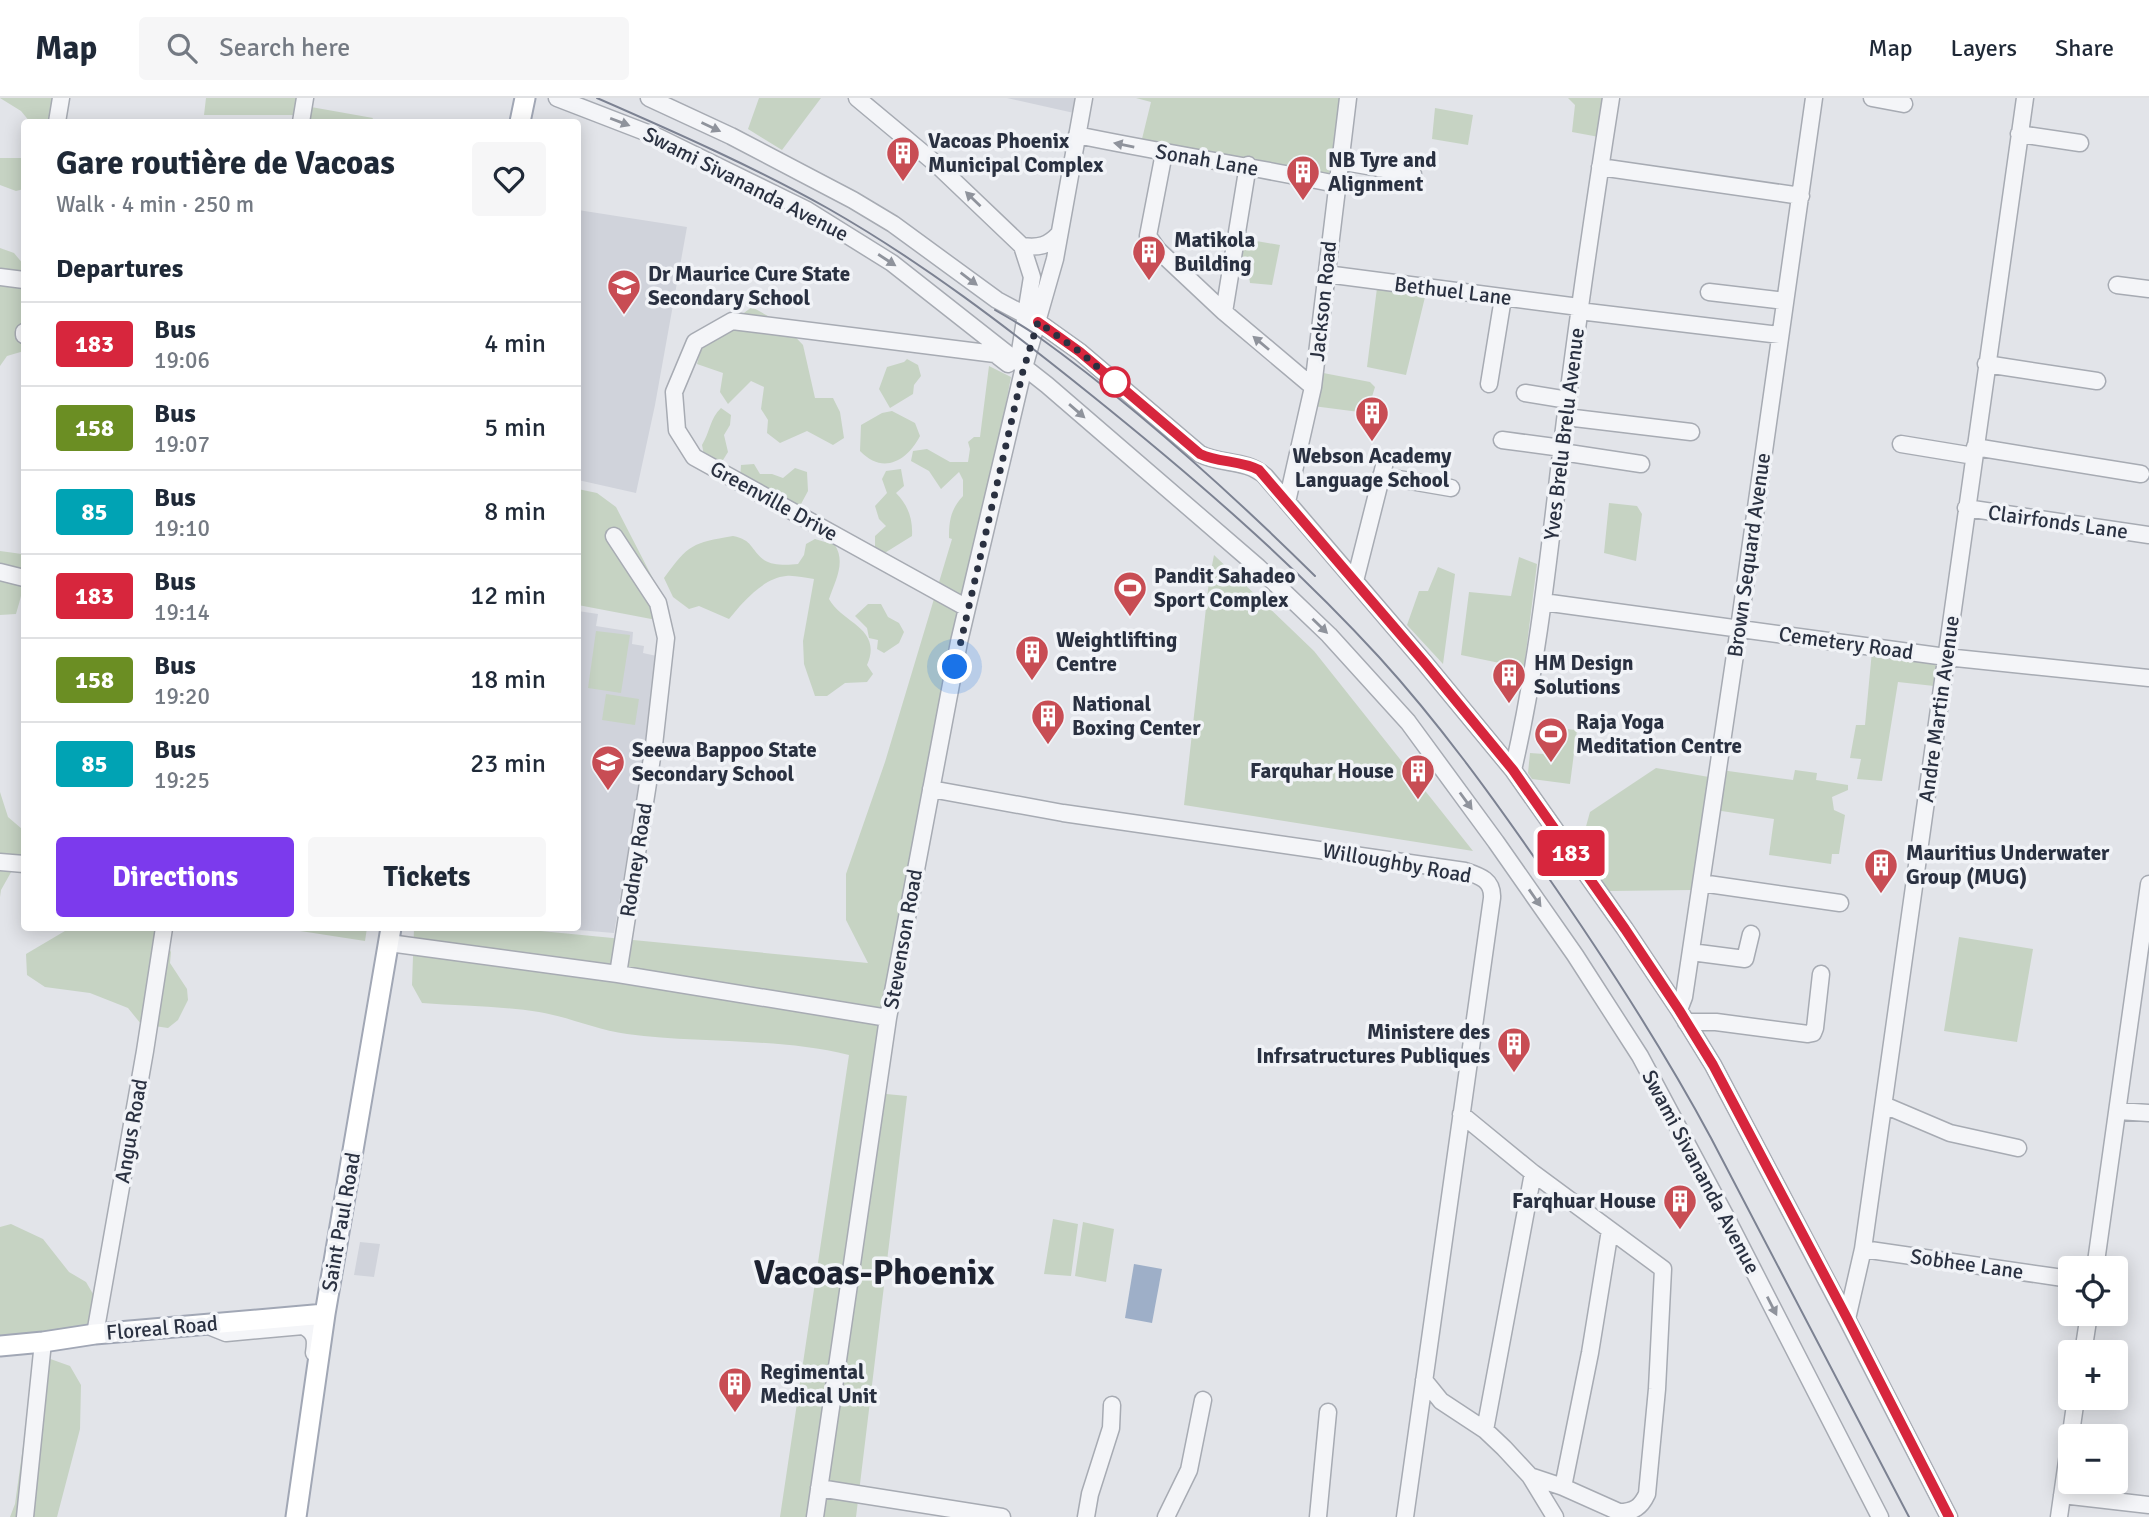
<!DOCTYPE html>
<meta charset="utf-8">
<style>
:root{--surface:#fff;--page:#f6f6f7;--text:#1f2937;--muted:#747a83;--line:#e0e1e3;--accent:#7c3aed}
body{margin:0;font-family:Signika,sans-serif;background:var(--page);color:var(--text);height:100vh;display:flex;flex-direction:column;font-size:26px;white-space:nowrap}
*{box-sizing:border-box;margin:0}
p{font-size:23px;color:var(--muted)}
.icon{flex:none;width:38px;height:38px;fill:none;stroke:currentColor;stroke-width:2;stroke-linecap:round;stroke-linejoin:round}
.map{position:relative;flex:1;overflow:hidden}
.sheet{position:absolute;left:21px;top:21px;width:560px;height:812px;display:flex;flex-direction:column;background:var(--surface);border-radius:7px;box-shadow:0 4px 18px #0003}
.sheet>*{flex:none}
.badge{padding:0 14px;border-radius:5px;font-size:24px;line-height:46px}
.buttons{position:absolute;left:2058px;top:1158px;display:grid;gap:14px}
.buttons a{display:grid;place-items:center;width:70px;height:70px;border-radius:7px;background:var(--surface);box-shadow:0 4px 18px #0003;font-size:35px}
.you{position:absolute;width:35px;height:35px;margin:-18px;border:5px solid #fff;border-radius:50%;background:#1a73e8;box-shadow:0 0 0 10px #1a73e833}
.map>.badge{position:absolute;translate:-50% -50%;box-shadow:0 0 0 4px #fff}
h2{padding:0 35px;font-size:26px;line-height:63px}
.round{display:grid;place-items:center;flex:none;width:74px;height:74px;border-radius:7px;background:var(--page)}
.summary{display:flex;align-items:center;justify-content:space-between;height:119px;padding:0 35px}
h1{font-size:33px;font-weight:700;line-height:52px}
.cta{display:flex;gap:14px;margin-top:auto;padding:14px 35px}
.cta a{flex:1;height:80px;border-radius:7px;background:var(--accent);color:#fff;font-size:28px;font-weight:700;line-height:80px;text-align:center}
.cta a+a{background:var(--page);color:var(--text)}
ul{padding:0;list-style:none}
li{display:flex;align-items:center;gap:21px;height:84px;padding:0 35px;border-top:2px solid var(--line)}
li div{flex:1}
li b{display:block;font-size:26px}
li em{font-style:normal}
li .badge{min-width:77px;font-weight:700;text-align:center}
header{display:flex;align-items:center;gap:42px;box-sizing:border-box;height:98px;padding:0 35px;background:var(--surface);border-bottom:2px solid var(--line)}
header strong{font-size:33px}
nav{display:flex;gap:38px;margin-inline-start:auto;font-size:24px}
.search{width:490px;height:63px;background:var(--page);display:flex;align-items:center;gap:18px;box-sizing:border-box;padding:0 24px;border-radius:7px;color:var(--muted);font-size:26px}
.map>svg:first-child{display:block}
</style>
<header>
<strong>Map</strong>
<div class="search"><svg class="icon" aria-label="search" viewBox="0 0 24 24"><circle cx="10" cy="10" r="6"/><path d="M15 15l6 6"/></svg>Search here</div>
<nav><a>Map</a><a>Layers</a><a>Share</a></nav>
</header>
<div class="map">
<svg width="2149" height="1419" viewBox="0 0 2149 1419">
<rect width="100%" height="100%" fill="#e2e4e9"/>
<path fill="#d0d3db" d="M1007 0H1078L1074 15Z
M578 112 687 129 655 307 636 395 578 382Z
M578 513 598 516 596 528 633 534 632 546 644 548 643 555 661 559 614 835 554 830H578Z
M360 1144 380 1146 374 1179 354 1177Z"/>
<path fill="#c6d3c3" d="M0 0H55L52 24H30L21 13Z
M206 0H299L296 17H204Z
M759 0H821L782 52 748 31Z
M1136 0H1340L1329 77 1141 45 1151 4Z
M1568 0H1605L1599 39 1572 34 1575 7Z
M311 9 373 20 371 24H308Z
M1435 10 1473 17 1468 47 1432 41Z
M24 55V91L16 93 0 87V60H21Z
M1239 140 1280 147 1272 187 1250 185 1249 179 1236 174Z
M0 150 14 155 24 167V253L7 258 0 268Z
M1377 190 1426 195 1406 277 1367 269Z
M752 209 784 227 803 247 815 300H833L840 314 844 340 833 347 807 333 780 345 767 335 768 322 761 311 764 289 751 283 728 306 720 294 723 275 697 266 703 242 722 231Z
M907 261 918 267 921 278 914 287 913 296 890 310 879 291 887 269 904 264Z
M989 268 1011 279 967 510 923 689 889 869 880 984 876 995 907 998 856 1419H780L849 957C777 939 700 946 627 936 597 932 569 919 539 914 501 908 461 908 422 905L412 887 414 830H510L868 865 846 822V776L885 664 952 441 949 440C949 422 951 411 963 398V382L959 374 941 391 929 373 911 363 913 353 927 351 950 364H968L970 351 968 344 974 339H980Z
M1318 274 1370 284 1375 289 1367 315 1313 308Z
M721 310 731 317 730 327 724 337 728 354 723 362H705L702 347C710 334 710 320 721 310Z
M892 313 915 325 920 338C907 363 883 377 860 353L861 327 882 315Z
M754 366 760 376H772L783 380 795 370 807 374 808 393 801 406 785 407 782 397 767 396 740 382 741 367Z
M901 371 904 388 896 395C908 407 913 421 912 438L883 456 875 450V438L886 428 879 421 875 408 887 395 882 381 886 373Z
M578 391 597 395 616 409 665 504 667 524 578 507Z
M1609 405 1637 408 1642 416 1636 463 1604 455Z
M733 438C753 442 750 451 764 462 773 468 788 467 798 466L804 457 806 446 815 441 835 447C846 465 835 483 829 501 843 526 883 530 867 567L873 576 867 584 845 585 827 598H815L804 566 803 543 814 481C805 480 794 477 786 478 763 480 742 505 729 521L699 508 689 511 673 499 664 480C689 446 692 445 733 438Z
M0 453 22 456C26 482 23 492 16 516L0 517Z
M1214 457 1314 553 1473 753 1184 707 1209 483Z
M1519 459 1537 466 1524 570 1461 557 1469 494 1511 498Z
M1438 469 1455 476 1443 566 1407 527 1419 493H1428Z
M868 506H881L888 519 899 525 904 534 899 545 884 555 877 551 878 542 869 540 867 530 855 518Z
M596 533 630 537 621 595 588 590Z
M1872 553 1937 563 1934 588 1898 584 1882 683 1857 681 1861 661 1850 660 1856 627H1865Z
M606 596 639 601 635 627 602 622Z
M1555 630 1577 632 1570 686 1532 681 1528 675 1530 655 1544 656 1545 651 1552 652Z
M1656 670 1709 679 1693 792 1609 793 1580 750 1590 714Z
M1721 672 1793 682 1795 672 1817 675 1816 682 1848 687V692L1832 699 1834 712 1845 717 1839 756H1832L1831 766 1769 757 1774 721 1715 712Z
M0 694 8 719 22 731 23 753 1 792 0 799Z
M70 830H162L161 833 171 854 170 865 187 891 188 902 178 922 168 930 141 926 128 910 90 895 45 889 27 877 26 856Z
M281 830H367L365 843Z
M1959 839 2033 851 2017 944 1944 933Z
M1053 1121 1078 1126 1071 1178 1044 1176Z
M1083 1124 1114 1131 1106 1184 1075 1178Z
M11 1126 43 1141 69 1174 86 1184 100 1208 93 1230 0 1245V1129Z
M42 1258 70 1268 81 1287 80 1331 57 1419H10L15 1406 33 1277Z"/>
<path fill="#9eafc8" d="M1134 1166 1162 1171 1152 1225 1125 1220Z"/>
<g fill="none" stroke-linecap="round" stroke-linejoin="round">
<g stroke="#a7abb3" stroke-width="19">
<path id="minor" d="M557 0 658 39 807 112 892 165 1047 287 1258 469 1329 537 1408 624 1496 744 1575 857 1640 958 1726 1119 1880 1419
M649 0 731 38 853 102 893 126 997 202 1038 224 1080 254 1200 356C1222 367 1246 361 1265 378L1424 564 1513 672 1625 831 1679 912 1713 967 1847 1221 1949 1419
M857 0 935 65 1022 148 1032 179 1020 253
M1872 0 1904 6
M57 24 61 0
M301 24 305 0
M2019 36 2080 45
M1077 37C1163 55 1250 68 1336 86
M1164 55 1148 138 1158 152 1224 214 1313 289
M1339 63 1413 76
M1600 69 1801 98
M1022 148C1039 150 1048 148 1059 136
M1326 176 1579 209
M0 179 24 182
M2117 187 2149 191
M1709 194 1785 203
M1579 213 1780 237
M1224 214 1248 67
M24 237V234
M1986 266 2097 283
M1489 286 1503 200
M1525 295 1568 302
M1566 319 1691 334
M1502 342 1562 350
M1901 346 1974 358
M1975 349 2141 376
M1562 354 1641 366
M1381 378 1451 390
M1287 404 1313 289 1348 0
M1966 410 2149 437
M614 438 658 505 666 540 654 647 618 876
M0 474 24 480
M1355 483 1385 364
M1543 504 1946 559 2149 580
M967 510 694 359 677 332 674 294 695 244 732 223 995 256 1008 266
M1513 672C1538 565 1549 455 1562 347 1576 231 1593 115 1611 0
M931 691 1063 715 1465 773C1480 778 1493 782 1492 800L1405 1419
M0 764 24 766
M1701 785 1840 805
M389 845 618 876 888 920
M1691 854 1745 861 1751 836
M1679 912 1684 899 1739 530 1814 0
M1686 924H1716L1808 936 1813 935 1815 930 1821 876
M1884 1007 1950 1035 2018 1050
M2118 1013 2149 1015
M1461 1016 1533 1075 1663 1171 1657 1291 1647 1396C1641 1409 1634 1414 1619 1414L1563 1389 1530 1378
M1863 1151 2070 1181
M2095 1171 2149 786
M1847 1221 1863 1151 2025 0
M206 1227 226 1235 303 1228C316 1235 316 1242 314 1255
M95 1236 145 953 164 830
M2083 1255 2089 1216
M1424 1282 1441 1303 1485 1332 1504 1350 1530 1378 1555 1419
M1485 1332 1533 1075
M1563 1389 1590 1255 1610 1132
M819 1390 1002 1419
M2062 1397 2149 1407
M25 1419 43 1244
M815 1419 888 920 959 544 1023 273 1055 161 1084 0
M1086 1419 1090 1396 1111 1330 1112 1307
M1166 1419 1189 1372 1203 1302
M1318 1419 1328 1314
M2059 1419 2076 1300"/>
</g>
<g stroke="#a1a7b5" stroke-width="23">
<path id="major" d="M520 24 525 0
M0 1248 43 1244 95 1236 325 1216
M296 1419 325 1216 391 830"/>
</g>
<use href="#minor" stroke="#f4f5f8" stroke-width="16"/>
<use href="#major" stroke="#fff" stroke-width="19"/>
<path stroke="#7c8292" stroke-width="2" d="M597 0C675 34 754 69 829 111 922 164 1008 230 1090 296 1192 378 1291 463 1379 559 1439 625 1491 697 1541 769 1603 858 1660 945 1711 1040L1909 1419
M995 212C1009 220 1023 228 1036 237 1136 309 1228 392 1315 478"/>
</g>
<defs><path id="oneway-solid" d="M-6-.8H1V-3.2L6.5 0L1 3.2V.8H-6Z" transform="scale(1.75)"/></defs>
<g fill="#8f939c">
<use href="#oneway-solid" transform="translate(620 24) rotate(21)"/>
<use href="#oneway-solid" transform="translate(711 29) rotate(25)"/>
<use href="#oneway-solid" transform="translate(1124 47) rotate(-168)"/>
<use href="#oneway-solid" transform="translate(973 101) rotate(-136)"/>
<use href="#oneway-solid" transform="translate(887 162) rotate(33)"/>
<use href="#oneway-solid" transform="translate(969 181) rotate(37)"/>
<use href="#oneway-solid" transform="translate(1261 245) rotate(-140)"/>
<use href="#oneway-solid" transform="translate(1077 313) rotate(41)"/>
<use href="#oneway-solid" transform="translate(1320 528) rotate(44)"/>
<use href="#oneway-solid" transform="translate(1466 703) rotate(54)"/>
<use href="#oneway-solid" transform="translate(1535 800) rotate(55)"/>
<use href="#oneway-solid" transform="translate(1772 1208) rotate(63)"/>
</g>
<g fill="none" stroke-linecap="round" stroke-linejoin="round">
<g stroke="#fff" stroke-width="16">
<path id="line" d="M1038 224 1080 254 1200 356C1219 365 1240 362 1259 372L1424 564 1513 672 1625 831 1679 912 1713 967 1847 1220 1949 1419"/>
</g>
<use href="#line" stroke="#d7263d" stroke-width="10"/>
<path stroke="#2a3141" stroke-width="7" stroke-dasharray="0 12.6" d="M955 569 1023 273 1038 224 1080 254 1115 284"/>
</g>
<defs>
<g id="building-pin" transform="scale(1.75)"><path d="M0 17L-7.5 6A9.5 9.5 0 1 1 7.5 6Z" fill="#c84d54" stroke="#f1f3f7"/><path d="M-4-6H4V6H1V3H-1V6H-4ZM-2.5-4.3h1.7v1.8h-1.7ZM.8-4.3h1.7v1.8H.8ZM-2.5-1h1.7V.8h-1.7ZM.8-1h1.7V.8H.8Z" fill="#fff"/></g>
<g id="university-pin" transform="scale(1.75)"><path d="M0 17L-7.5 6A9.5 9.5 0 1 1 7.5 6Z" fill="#c84d54" stroke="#f1f3f7"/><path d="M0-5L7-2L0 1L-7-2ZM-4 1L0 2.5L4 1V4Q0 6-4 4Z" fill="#fff"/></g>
<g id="stadium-pin" transform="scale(1.75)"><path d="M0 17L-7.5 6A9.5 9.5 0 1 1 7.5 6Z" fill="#c84d54" stroke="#f1f3f7"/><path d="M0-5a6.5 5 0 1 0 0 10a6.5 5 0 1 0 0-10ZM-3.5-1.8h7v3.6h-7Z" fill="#fff"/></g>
</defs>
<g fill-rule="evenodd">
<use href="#building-pin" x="903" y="55"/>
<use href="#building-pin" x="1303" y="74"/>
<use href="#building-pin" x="1149" y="154"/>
<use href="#university-pin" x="624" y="188"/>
<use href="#building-pin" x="1372" y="315"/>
<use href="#stadium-pin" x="1130" y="490"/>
<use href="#building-pin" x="1032" y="554"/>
<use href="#building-pin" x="1509" y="577"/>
<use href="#building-pin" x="1048" y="618"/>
<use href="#stadium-pin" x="1551" y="636"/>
<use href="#university-pin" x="608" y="664"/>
<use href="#building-pin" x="1418" y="673"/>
<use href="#building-pin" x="1881" y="767"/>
<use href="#building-pin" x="1514" y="946"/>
<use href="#building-pin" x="1680" y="1103"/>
<use href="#building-pin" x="735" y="1286"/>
</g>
<circle fill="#fff" stroke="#d7263d" stroke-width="3.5" cx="1115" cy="284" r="14"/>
<g text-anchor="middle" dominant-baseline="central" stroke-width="7" stroke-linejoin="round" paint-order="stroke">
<g font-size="21" font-weight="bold" fill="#2a3141" stroke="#f1f3f7" text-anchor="start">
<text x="928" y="43">Vacoas Phoenix<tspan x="928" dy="24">Municipal Complex</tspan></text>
<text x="1328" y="62">NB Tyre and<tspan x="1328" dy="24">Alignment</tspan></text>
<text x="1174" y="142">Matikola<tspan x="1174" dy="24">Building</tspan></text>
<text x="648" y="176">Dr Maurice Cure State<tspan x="648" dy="24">Secondary School</tspan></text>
<text x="1372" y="358" text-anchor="middle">Webson Academy<tspan x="1372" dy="24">Language School</tspan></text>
<text x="1154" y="478">Pandit Sahadeo<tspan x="1154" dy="24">Sport Complex</tspan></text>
<text x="1056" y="542">Weightlifting<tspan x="1056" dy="24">Centre</tspan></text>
<text x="1534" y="565">HM Design<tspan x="1534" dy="24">Solutions</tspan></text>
<text x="1072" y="606">National<tspan x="1072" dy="24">Boxing Center</tspan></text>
<text x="1576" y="624">Raja Yoga<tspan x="1576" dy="24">Meditation Centre</tspan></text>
<text x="632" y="652">Seewa Bappoo State<tspan x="632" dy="24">Secondary School</tspan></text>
<text x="1394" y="673" text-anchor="end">Farquhar House</text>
<text x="1906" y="755">Mauritius Underwater<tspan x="1906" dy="24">Group (MUG)</tspan></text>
<text x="1490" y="934" text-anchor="end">Ministere des<tspan x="1490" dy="24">Infrsatructures Publiques</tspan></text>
<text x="1656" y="1103" text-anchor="end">Farqhuar House</text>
<text x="760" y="1274">Regimental<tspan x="760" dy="24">Medical Unit</tspan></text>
</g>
<g font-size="21" fill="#2a3141" stroke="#f1f3f7">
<text transform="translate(1207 62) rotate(10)">Sonah Lane</text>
<text transform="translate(746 86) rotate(27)">Swami Sivananda Avenue</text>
<text transform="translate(1453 193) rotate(7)">Bethuel Lane</text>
<text transform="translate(1323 203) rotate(-84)">Jackson Road</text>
<text transform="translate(1564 336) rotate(-83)">Yves Brelu Brelu Avenue</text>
<text transform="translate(774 403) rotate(29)">Greenville Drive</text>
<text transform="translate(2058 424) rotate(8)">Clairfonds Lane</text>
<text transform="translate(1749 457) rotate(-82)">Brown Sequard Avenue</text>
<text transform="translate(1846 545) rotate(8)">Cemetery Road</text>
<text transform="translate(1939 611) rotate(-82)">Andre Martin Avenue</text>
<text transform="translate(636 762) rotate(-81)">Rodney Road</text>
<text transform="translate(1397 765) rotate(10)">Willoughby Road</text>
<text transform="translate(903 841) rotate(-80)">Stevenson Road</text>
<text transform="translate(131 1033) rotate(-80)">Angus Road</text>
<text transform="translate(1701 1074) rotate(62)">Swami Sivananda Avenue</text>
<text transform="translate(341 1124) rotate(-80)">Saint Paul Road</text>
<text transform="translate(1967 1166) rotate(8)">Sobhee Lane</text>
<text transform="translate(162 1230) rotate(-5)">Floreal Road</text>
</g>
<g font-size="35" font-weight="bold" fill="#1d2231" stroke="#f1f3f7">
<text x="874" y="1174">Vacoas-Phoenix</text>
</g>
</g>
</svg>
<div class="buttons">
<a><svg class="icon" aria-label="locate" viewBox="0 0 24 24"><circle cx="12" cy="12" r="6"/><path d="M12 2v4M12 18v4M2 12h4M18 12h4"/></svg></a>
<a>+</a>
<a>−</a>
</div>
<div class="you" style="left:955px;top:569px"></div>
<b class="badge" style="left:1571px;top:755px;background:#d7263d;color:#fff">183</b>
<section class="sheet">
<div class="summary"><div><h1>Gare routière de Vacoas</h1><p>Walk · 4 min · 250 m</p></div><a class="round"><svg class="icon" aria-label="heart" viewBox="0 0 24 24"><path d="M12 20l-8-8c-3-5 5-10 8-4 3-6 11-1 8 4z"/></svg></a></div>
<h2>Departures</h2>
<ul>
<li><span class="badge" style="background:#d7263d;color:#fff">183</span><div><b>Bus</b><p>19:06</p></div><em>4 min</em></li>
<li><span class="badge" style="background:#6b8e23;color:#fff">158</span><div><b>Bus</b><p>19:07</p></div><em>5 min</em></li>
<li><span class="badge" style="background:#00a3b4;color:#fff">85</span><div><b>Bus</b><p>19:10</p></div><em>8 min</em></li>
<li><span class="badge" style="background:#d7263d;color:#fff">183</span><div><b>Bus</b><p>19:14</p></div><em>12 min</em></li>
<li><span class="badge" style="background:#6b8e23;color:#fff">158</span><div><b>Bus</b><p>19:20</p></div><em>18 min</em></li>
<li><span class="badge" style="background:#00a3b4;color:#fff">85</span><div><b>Bus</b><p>19:25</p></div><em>23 min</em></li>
</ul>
<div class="cta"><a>Directions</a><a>Tickets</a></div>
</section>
</div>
